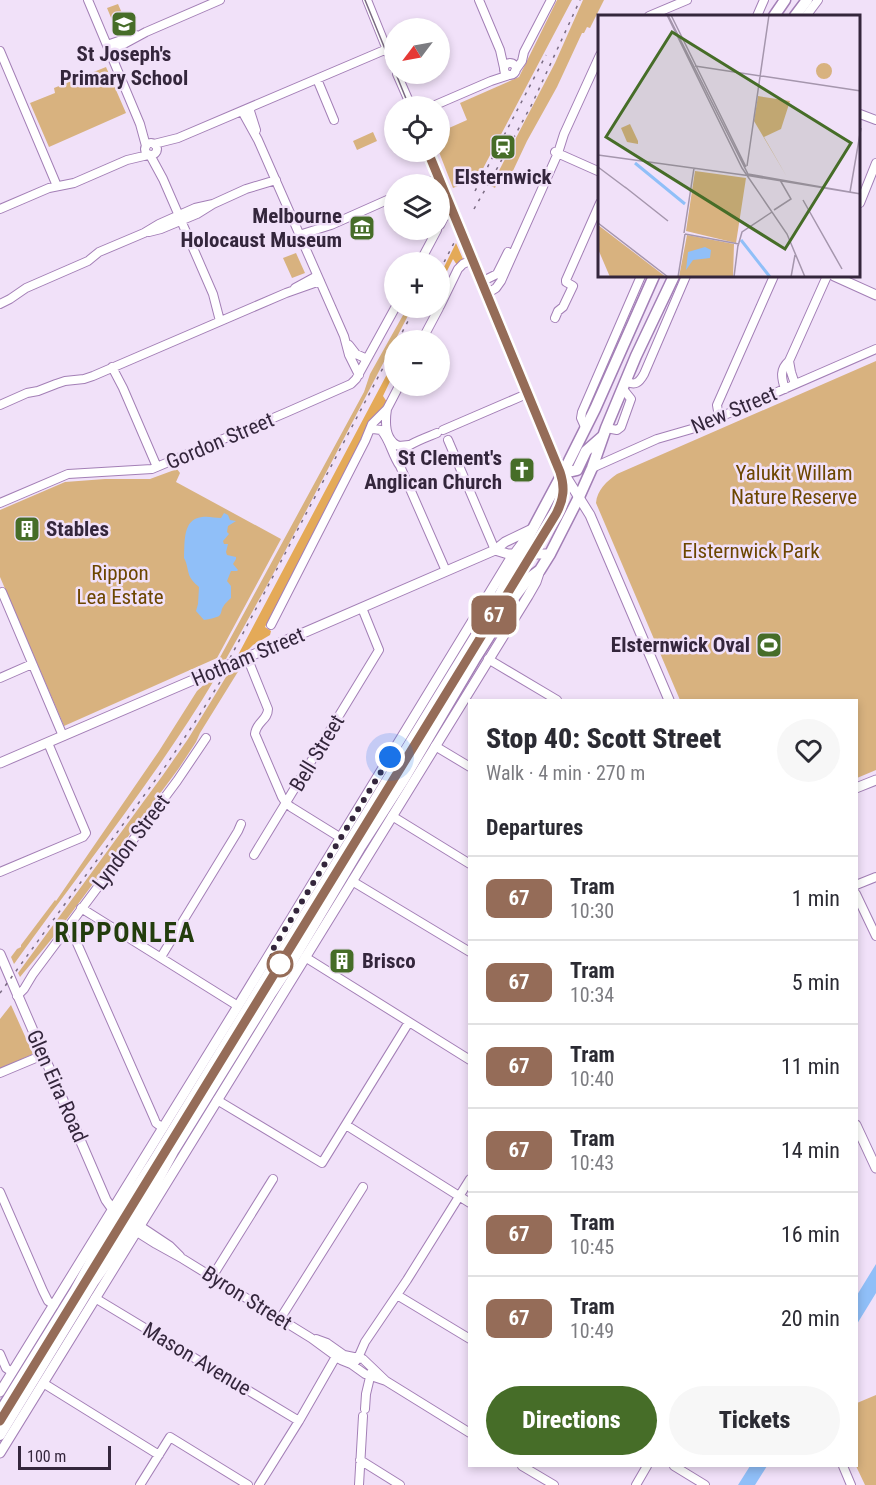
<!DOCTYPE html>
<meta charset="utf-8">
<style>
:root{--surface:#fff;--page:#f7f7f7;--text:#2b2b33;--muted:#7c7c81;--line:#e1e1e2;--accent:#466d28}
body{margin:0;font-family:"Roboto Condensed",sans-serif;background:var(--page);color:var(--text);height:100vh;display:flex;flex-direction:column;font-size:22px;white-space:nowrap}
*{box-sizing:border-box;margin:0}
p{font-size:20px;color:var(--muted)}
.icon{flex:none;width:33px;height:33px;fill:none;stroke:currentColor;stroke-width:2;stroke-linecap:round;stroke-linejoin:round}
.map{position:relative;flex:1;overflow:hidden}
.side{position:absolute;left:468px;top:699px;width:390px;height:768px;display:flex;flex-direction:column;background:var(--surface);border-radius:0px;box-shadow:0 3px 9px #0003}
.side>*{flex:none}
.badge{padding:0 12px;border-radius:9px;font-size:21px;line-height:39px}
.needle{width:39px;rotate:238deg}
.tools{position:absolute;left:384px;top:18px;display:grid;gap:12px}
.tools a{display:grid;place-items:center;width:66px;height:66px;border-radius:50%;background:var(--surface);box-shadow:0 3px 9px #0003;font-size:30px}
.scale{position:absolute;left:18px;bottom:15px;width:93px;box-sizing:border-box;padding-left:6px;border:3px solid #34263c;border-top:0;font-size:16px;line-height:21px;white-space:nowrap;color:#34263c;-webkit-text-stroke:4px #f1e1f9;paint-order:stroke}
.you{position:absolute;width:30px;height:30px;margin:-15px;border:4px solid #fff;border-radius:50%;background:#1a73e8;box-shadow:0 0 0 9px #1a73e833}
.map>.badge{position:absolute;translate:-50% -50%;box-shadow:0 0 0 3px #fff}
h2{padding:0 18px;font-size:22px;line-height:54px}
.round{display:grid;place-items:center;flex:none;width:63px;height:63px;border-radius:32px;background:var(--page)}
.head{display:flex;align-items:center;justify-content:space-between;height:102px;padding:0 18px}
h1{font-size:28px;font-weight:800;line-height:45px}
.primary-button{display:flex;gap:12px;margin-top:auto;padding:12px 18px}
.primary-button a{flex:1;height:69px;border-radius:36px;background:var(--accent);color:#fff;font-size:24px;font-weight:800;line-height:69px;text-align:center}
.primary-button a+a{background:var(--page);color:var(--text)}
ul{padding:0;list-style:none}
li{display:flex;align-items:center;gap:18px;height:84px;padding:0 18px;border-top:2px solid var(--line)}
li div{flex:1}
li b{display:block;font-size:22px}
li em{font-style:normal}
li .badge{min-width:66px;font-weight:700;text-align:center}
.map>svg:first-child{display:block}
</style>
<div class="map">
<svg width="876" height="1485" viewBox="0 0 876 1485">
<rect width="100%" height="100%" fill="#f1e1f9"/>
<path fill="#d8b27f" d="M557 0H572L478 178 453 188 439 152 440 132 467 120 460 103 519 77Z
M583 0H604L590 28 587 27 584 33H582L557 87 527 141 511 175 502 171 495 188 491 186 555 63Z
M118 4 128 27 117 32 107 8Z
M106 67 126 113 49 147 30 103 55 93 54 88Z
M373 132 377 141 357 150 353 141Z
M296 253 305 273 292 278 283 258Z
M407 308H412L271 578 226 659 218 661 364 392 370 374Z
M876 361V770L857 778 856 700H680L596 503C597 490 607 481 617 474Z
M177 469 180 473 176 482 281 539 217 658 64 726 0 577V510L65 482 105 479H150Z
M235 670H239L200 733 196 742 179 768 55 935 20 977 18 973 163 775 188 739 229 672Z
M216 677C156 778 82 869 14 964L11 957 17 949 21 947V945L55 900 56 901 159 751 197 691 207 682Z
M11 1005 33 1054 0 1069V1019Z
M876 1395V1485H865L856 1466 857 1403Z"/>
<path fill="#e4aa58" d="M456 243 463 259 457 265 453 259 440 285V275Z
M394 361V373L383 396 387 402 378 415 327 507 265 627 271 631 270 635 253 645 249 649 238 655Z"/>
<path fill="#90bff8" d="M224 513 228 515 230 520 236 521 228 526 227 532 229 534 223 541 224 544H228L226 552 227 555 236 557V559L233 564 238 570 237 571H231L227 581 231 586V598C228 601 225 603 223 607 221 609 222 614 219 616 218 617 206 620 204 620L196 611 198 604 199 587C197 585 194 583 192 580 187 574 188 564 184 558 185 543 182 519 202 517 209 516 215 518 221 518Z
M876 1264V1293L857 1324V1295Z
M750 1466H767L755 1485H738Z"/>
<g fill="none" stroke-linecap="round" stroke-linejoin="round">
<g stroke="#a37fb6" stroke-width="10">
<path id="minor" d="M88 0 140 124 146 146
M367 0 394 67
M479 0 500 50 504 68
M649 16 687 0
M757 16 764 0
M806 16 818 0
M107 45 136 35
M0 51 57 186
M109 52 146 32 220 0
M504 69a6 6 0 1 1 12 0a6 6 0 1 1-12 0Z
M515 71 522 61 524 52 551 0
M397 74 411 106
M317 79 334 120
M433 106 491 81 509 75
M249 108 256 130
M242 111 258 140 344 336 349 355 359 375
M860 114 876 120
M145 149a6 6 0 1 1 12 0a6 6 0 1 1-12 0Z
M154 144 178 138 387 49
M429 152 457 220
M555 152 600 172
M150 155 163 179 213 294 220 321
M425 184 440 178
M860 203 876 163
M0 209 49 188 74 183 127 160 148 155
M440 225 444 217 454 211
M149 232 161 229 197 214 213 204 246 189 276 180
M299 235 331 225 394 197
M463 235 553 452 563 472
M420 262 437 230
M483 281 497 274 508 252
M295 288 317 276
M488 293 496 288 501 281 558 153 564 134 600 55
M0 304 10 299 26 288 88 261 99 252 144 233 159 224 195 208 213 204
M440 306 458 269 463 264 474 259
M555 318 558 311 563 307 573 286 566 282V280L600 203
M422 340 439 308
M349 345 356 354 367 359
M789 361 791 372 795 384
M112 367 123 388 157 467
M626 381C635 386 639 383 644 374L686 276
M785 389C781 377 780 369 789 361L827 276
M0 405 27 393 38 391 56 384 65 381 84 379 93 376 286 293 320 281
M387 409C385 422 384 440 399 446L409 445
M386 411 399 386
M720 417 718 411 717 405 774 276
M585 427 581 418 582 412 641 276
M606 428 617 430 621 427 631 399 623 389
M373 429 381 430C390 440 392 455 400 466L446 571
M443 430 529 393
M448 440 495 550
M400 464C399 462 398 457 399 455 403 445 428 437 437 433
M592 468 657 439 702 426 720 417 876 349
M0 503 68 474 152 469 285 413 351 384 356 379 395 308
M0 593 2 592 63 736
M271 625 365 441 372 424 387 409
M247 657 268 709C268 720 256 722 255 734L282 797 286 803 291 807 341 838
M488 659 557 700
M0 678 32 664
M435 746 470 767
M392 816 470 864
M254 855 379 650 362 608
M0 872 83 837 86 833 48 743
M352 881 470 952
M856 885 876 877
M856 894 876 936
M81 908 238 1006
M69 925 154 1118 156 1123 163 1128
M161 957 238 831 241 824
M305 957 470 1060
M17 996 24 989 33 974 177 781 206 738
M0 1073 43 1055
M217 1100 322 1163 409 1022
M346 1125 470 1203
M0 1192 43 1291 48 1301 54 1305
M140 1226 170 1246 180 1256
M137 1232 156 1244 183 1259 311 1338 341 1360 351 1364 365 1374 386 1381
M212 1277 273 1179
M397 1295 470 1339
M95 1298 299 1421
M280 1319 363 1187
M316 1339 327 1343 344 1355 363 1359 386 1381 470 1433
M0 1354 6 1368 12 1372
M353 1365 358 1358 365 1342 407 1280 470 1179
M43 1383 159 1455
M365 1409 366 1394 371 1373
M360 1460 400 1485
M522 1466 554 1485
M674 1466 705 1485
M843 1466 851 1485
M140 1485 170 1437 248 1485
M259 1485 299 1421 338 1353
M359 1485 363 1416
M636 1485 647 1466"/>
</g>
<g stroke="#a37fb6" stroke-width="11">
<path id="major" d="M834 276 876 295
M563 472 590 515 669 700
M495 550 508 554H550
M234 663 495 550 505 542 532 529
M0 763 221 668
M856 788 876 780
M0 954 106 1200 116 1214
M856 1125 876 1168
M0 1392 238 1006 509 561 524 541
M0 1453 528 596 536 582 540 570"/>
</g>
<g stroke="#a37fb6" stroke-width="13">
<path id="highway" d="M774 16 785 0
M795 16 807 0
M564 473 577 470 586 451 603 436
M0 1412 75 1291 105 1236 152 1164 494 606 521 554 528 538 569 461 595 409 654 276
M0 1435 94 1281 118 1247 145 1204 174 1150 270 995 290 965 361 846 404 779 476 657 510 603 528 579 540 570 550 554 579 497 592 468 606 428 636 356 674 276"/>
</g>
<use href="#minor" stroke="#fff" stroke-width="8"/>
<use href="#major" stroke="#fff" stroke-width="9"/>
<use href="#highway" stroke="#fff" stroke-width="10"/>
<path stroke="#7a6b82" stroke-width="1.5" d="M365 0 394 71
M396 74 409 106
M0 1427 229 1052 284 966 325 896 564 505 567 488 562 470 431 152"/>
<path stroke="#7a6b82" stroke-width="1.5" stroke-dasharray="3 6" stroke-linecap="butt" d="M475 191 546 55
M474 209 494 174 532 104 580 0
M440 270 455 241
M398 340 415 308
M230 658 394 347
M0 993 167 764 197 719 225 674"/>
<g stroke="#a37fb6" stroke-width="10" stroke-linecap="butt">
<path id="minor-bridge" d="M457 220 463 235"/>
</g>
<g stroke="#a37fb6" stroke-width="11" stroke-linecap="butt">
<path id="major-bridge" d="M221 668 234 663"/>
</g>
<use href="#minor-bridge" stroke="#fff" stroke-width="8"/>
<use href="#major-bridge" stroke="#fff" stroke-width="9"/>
</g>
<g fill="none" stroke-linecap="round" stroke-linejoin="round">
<g stroke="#fff" stroke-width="14">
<path id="line" d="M0 1421 498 609 556 514C564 499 565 487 560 472L428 152"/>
</g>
<use href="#line" stroke="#956c58" stroke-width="9"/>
<path stroke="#34263c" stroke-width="6" stroke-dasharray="0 10.8" d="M280 964 270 954 390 757"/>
</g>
<defs>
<g id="school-square" transform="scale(1.35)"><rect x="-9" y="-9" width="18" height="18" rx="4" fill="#466d28" stroke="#f1e1f9"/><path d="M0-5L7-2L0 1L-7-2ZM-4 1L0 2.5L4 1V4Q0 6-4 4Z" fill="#fff"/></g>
<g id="station-square" transform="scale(1.35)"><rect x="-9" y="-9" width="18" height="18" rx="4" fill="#466d28" stroke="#f1e1f9"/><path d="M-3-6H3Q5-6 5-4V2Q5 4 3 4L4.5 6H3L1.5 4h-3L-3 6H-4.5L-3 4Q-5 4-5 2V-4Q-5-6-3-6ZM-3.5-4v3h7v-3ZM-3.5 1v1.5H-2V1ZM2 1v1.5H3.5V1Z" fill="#fff"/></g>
<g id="museum-square" transform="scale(1.35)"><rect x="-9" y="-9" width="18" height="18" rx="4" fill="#466d28" stroke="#f1e1f9"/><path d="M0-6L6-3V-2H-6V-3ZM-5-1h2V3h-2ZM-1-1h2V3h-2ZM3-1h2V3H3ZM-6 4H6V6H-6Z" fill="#fff"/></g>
<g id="church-square" transform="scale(1.35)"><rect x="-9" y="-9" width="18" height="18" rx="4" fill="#466d28" stroke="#f1e1f9"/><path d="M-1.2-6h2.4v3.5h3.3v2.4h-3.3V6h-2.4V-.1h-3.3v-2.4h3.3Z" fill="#fff"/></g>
<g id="building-square" transform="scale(1.35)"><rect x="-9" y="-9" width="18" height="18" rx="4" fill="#466d28" stroke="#f1e1f9"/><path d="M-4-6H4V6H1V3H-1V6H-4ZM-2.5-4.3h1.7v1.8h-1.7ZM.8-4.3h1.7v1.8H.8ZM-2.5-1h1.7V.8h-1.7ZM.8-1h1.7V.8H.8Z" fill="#fff"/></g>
<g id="stadium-square" transform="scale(1.35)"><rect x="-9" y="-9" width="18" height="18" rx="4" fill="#466d28" stroke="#f1e1f9"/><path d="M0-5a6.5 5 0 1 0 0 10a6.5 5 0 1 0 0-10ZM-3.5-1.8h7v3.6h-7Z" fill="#fff"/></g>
</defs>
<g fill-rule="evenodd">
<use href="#school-square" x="124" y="24"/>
<use href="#station-square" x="503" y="147"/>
<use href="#museum-square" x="362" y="228"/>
<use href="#church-square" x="522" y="470"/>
<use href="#building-square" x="27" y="529"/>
<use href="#stadium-square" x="769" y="645"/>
<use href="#building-square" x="342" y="961"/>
</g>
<circle fill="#fff" stroke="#956c58" stroke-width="3" cx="280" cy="964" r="12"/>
<g text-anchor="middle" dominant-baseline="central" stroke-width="5" stroke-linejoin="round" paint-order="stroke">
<g font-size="21" font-weight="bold" fill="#34263c" stroke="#f1e1f9" text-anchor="end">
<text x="124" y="54" text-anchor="middle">St Joseph's<tspan x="124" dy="24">Primary School</tspan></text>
<text x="503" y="177" text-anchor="middle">Elsternwick</text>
<text x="342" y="216">Melbourne<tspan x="342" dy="24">Holocaust Museum</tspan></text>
<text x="502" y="458">St Clement's<tspan x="502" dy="24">Anglican Church</tspan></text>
<text x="46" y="529" text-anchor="start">Stables</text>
<text x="750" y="645">Elsternwick Oval</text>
<text x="362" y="961" text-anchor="start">Brisco</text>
</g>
<g font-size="21" fill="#34263c" stroke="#f1e1f9">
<text transform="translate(734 410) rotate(-23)">New Street</text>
<text transform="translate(220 441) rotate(-23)">Gordon Street</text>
<text transform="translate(248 657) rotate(-23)">Hotham Street</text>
<text transform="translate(317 753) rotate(-59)">Bell Street</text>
<text transform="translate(131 842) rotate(-53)">Lyndon Street</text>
<text transform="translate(57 1086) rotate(66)">Glen Eira Road</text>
<text transform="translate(247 1298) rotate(32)">Byron Street</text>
<text transform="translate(197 1359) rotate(31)">Mason Avenue</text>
</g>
<g font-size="21" fill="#6c4600" stroke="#f1e1f9">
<text x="794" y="473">Yalukit Willam<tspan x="794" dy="24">Nature Reserve</tspan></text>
<text x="751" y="551">Elsternwick Park</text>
<text x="120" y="573">Rippon<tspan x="120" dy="24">Lea Estate</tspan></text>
</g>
<g font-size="27" font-weight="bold" letter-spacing="1.5" fill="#233d0d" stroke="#f1e1f9">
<text x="125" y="933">RIPPONLEA</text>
</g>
</g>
<g transform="translate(598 15)">
<rect width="262" height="262" fill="#f1e1f9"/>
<path d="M218 56a8 8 0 1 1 16 0a8 8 0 1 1-16 0ZM160 81 192 86 183 114 166 122 189 162 156 106ZM32 109 40 126V129L29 127 23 113ZM97 156 148 163 138 228 88 216ZM0 210 68 262H12L0 234ZM89 220 136 229 135 262H81Z" fill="#d8b27f"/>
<path d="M107 232 113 235 112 243 95 245 88 255 90 237Z" fill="#90bff8"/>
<path fill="none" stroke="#90bff8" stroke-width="3" d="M37 148 87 189M143 225 172 262"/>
<path fill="none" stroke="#a596ad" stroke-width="1.5" d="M69 0 144 153 189 219 207 262M70 0 150 159 263 179M73 0 148 152M97 51 263 76M0 140 153 161M149 151 171 0M0 152 28 173M153 161 263 179M27 172 70 206M252 177 263 113M205 185 244 254M176 195 193 184 182 165M0 208 70 262M86 218 96 153M87 219 141 229M140 231 144 217 174 197M80 262 87 219M136 262 140 230M193 262 197 240"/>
<path fill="#466d28" fill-opacity="0.15" stroke="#466d28" stroke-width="3" d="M74 17 253 128 187 234 8 122Z"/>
<rect width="262" height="262" fill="none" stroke="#34263c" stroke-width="3"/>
</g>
</svg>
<div class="tools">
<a><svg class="needle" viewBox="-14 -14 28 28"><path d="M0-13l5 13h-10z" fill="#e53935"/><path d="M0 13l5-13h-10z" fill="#7c7c81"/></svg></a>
<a><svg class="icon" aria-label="locate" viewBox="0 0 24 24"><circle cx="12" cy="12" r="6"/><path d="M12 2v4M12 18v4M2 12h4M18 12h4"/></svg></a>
<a><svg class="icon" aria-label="layers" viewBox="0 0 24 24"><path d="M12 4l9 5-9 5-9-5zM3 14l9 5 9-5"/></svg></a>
<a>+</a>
<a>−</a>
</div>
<div class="scale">100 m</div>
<div class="you" style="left:390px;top:757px"></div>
<b class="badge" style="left:494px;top:615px;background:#956c58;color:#fff">67</b>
<section class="side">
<div class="head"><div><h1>Stop 40: Scott Street</h1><p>Walk · 4 min · 270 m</p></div><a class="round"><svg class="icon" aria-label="heart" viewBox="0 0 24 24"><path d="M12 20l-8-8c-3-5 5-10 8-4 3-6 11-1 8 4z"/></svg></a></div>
<h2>Departures</h2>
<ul>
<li><span class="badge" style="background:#956c58;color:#fff">67</span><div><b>Tram</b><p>10:30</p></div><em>1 min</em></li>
<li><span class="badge" style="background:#956c58;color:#fff">67</span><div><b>Tram</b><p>10:34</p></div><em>5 min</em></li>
<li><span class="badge" style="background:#956c58;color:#fff">67</span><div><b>Tram</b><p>10:40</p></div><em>11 min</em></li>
<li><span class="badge" style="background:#956c58;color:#fff">67</span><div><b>Tram</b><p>10:43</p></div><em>14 min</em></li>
<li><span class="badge" style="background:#956c58;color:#fff">67</span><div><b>Tram</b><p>10:45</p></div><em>16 min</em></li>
<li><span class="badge" style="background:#956c58;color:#fff">67</span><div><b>Tram</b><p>10:49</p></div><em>20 min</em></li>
</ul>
<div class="primary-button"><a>Directions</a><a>Tickets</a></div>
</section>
</div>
